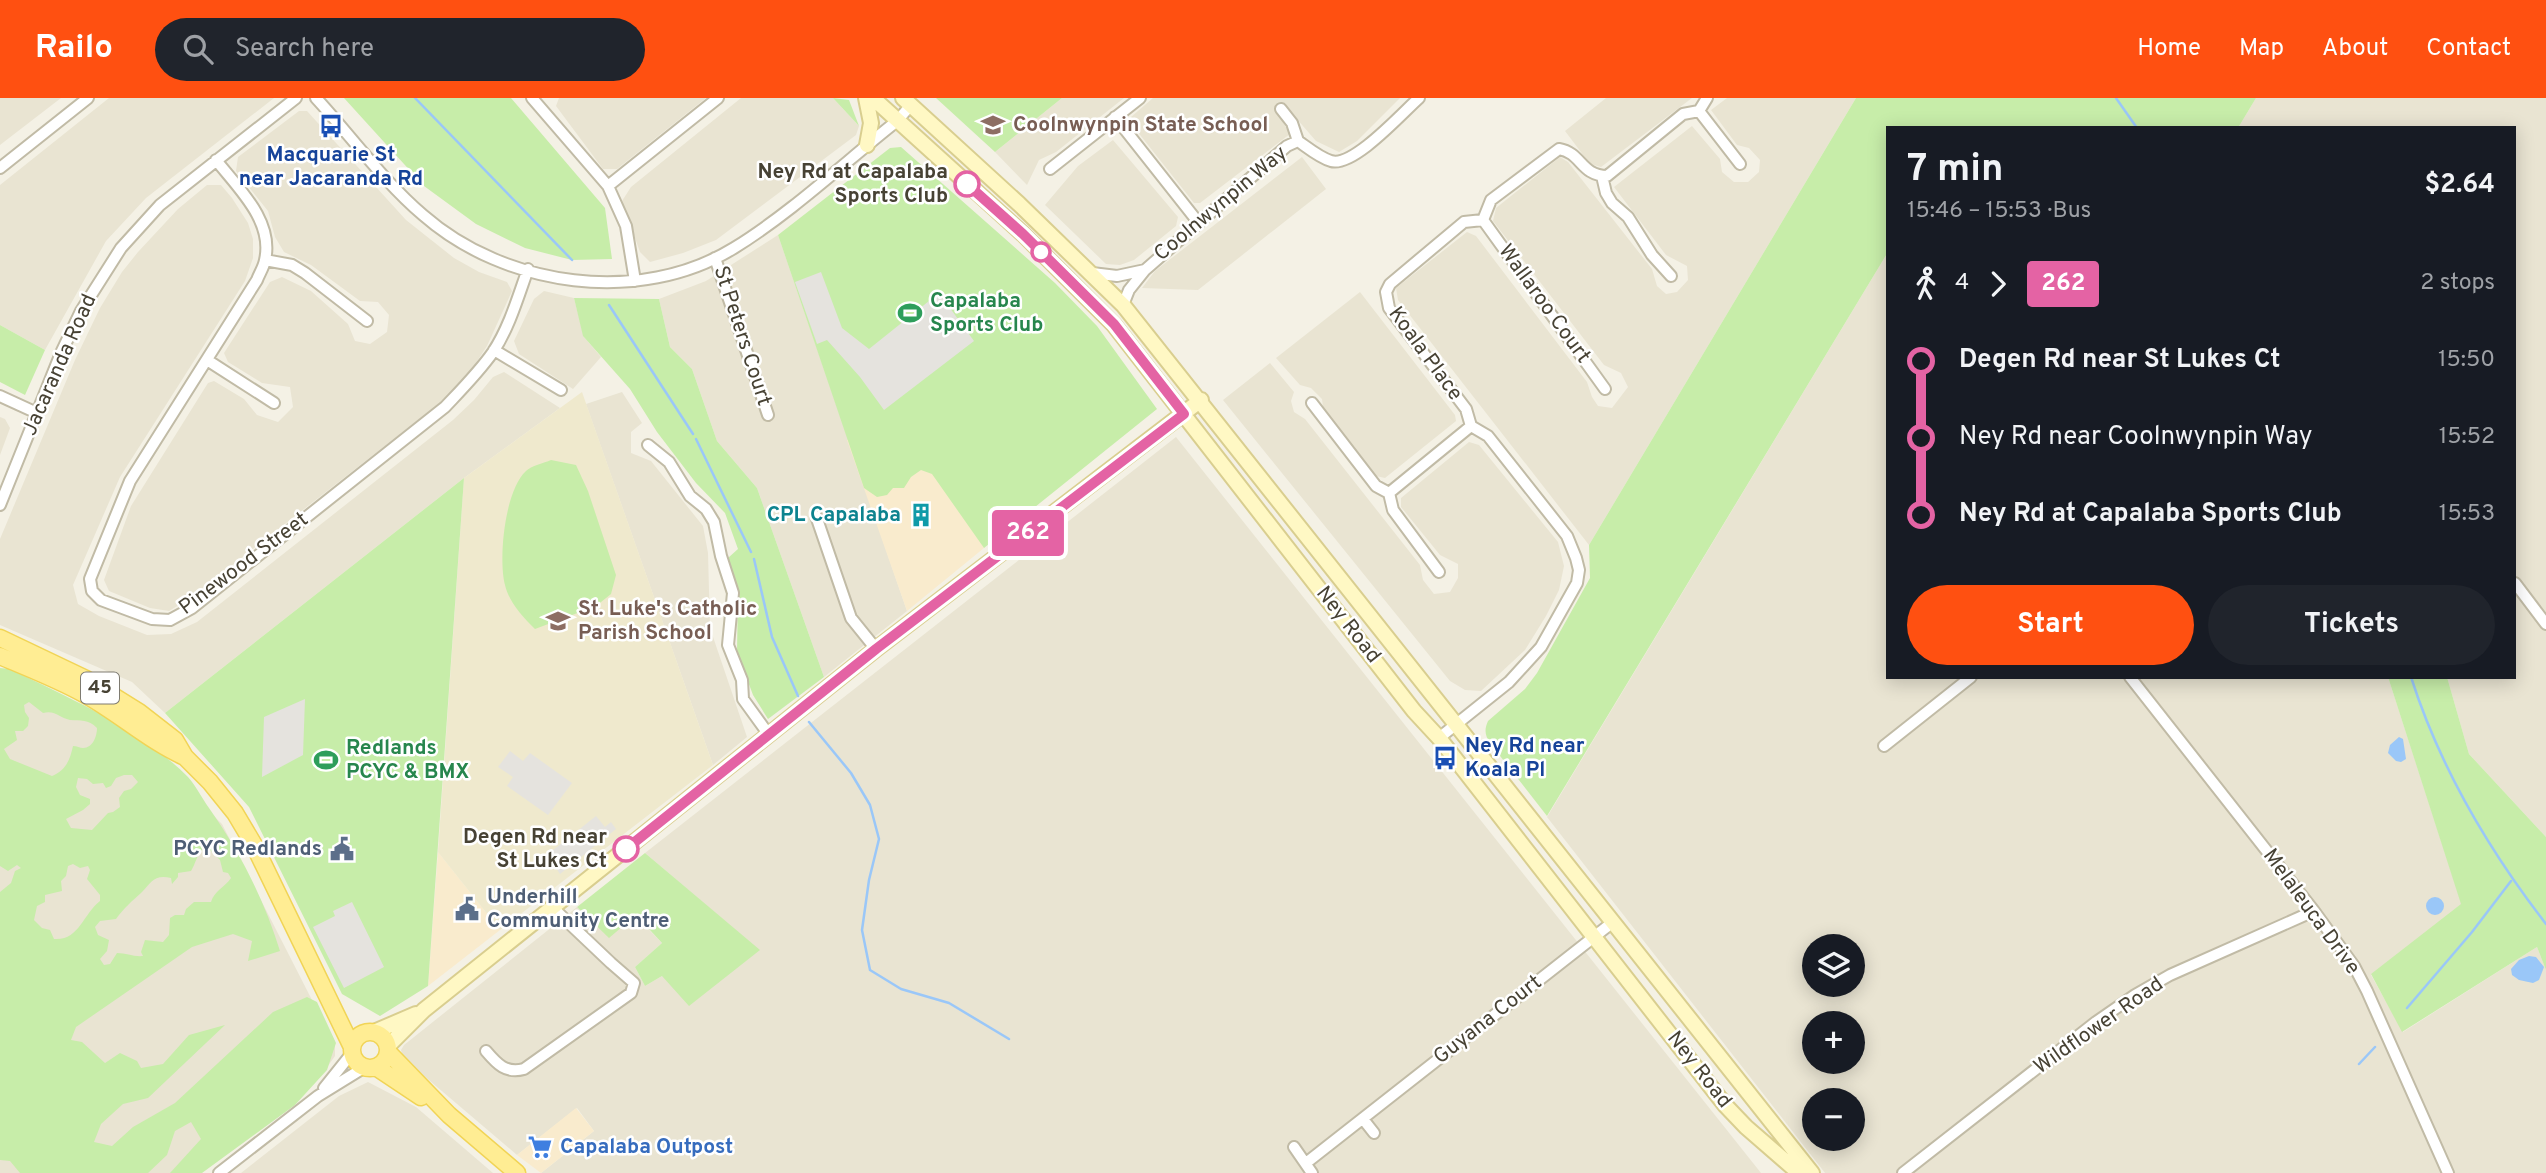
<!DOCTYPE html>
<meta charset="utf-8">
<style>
:root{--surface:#171b24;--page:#20242c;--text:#f1f3f6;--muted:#9ea1a6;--accent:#ff5011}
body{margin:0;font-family:Overpass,sans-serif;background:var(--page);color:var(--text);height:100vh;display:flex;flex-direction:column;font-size:26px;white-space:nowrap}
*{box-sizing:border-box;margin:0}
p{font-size:23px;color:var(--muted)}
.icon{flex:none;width:38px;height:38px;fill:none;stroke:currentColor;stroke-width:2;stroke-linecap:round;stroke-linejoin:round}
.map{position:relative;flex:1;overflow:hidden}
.drawer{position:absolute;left:1886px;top:28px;width:630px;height:553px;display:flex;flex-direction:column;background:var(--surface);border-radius:0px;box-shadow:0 4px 18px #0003}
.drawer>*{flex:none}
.badge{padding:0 14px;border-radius:5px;font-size:24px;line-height:46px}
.tools{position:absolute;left:1802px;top:836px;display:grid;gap:14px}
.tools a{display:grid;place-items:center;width:63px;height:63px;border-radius:50%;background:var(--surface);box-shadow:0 4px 18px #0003;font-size:35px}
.map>.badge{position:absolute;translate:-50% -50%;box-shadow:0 0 0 4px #fff}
.legs{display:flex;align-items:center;gap:10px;height:77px;padding:0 21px;font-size:23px}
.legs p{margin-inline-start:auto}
.headline{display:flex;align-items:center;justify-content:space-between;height:119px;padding:0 21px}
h1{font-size:38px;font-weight:700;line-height:52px}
.cta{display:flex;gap:14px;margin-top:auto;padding:14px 21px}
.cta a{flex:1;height:80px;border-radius:42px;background:var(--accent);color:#fff;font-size:28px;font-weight:700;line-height:80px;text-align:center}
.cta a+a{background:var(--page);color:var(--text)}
ul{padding:0 21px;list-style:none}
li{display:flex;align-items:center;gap:24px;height:77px;font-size:26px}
li i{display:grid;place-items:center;width:10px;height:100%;margin:0 9px;background:currentColor}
li i::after{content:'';width:18px;height:18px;margin:-9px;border:5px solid;border-radius:50%;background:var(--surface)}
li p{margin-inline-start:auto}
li:first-child i{background:linear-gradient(#0000 50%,currentColor 0)}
li:last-child i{background:linear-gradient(currentColor 50%,#0000 0)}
header{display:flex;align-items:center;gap:42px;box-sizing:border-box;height:98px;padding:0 35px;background:var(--accent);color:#fff}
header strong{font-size:33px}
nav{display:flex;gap:38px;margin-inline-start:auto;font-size:24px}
.search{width:490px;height:63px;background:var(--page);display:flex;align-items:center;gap:18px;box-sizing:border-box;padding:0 24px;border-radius:38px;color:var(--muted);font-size:26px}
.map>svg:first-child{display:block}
</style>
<header>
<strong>Railo</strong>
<div class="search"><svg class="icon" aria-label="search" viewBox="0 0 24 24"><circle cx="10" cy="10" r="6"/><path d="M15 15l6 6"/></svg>Search here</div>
<nav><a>Home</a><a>Map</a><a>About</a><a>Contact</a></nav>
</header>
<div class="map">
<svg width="2546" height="1075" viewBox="0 0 2546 1075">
<rect width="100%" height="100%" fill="#f4f1e5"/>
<path fill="#e9e4d2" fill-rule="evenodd" d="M0 0H61L0 47Z
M109 0H274L146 100 106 143 45 252 0 227V87Z
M559 0H706L617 71H603L556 8Z
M741 0H833L859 28 856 37 716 142 683 155 650 164 640 154 622 103 631 89Z
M1062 0H1124L1056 54 1039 62 1027 87 995 54Z
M1153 0H1400L1357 43 1339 54 1316 43 1283 5 1275 11 1290 36 1200 105H1194L1133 28 1131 19Z
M1606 0H1692L1601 69 1590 66 1565 33Z
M1727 0H1856L1589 447 1398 202 1396 190 1467 134 1476 138 1587 284 1592 299 1598 308 1612 310 1628 289 1621 275 1604 267 1493 123 1496 110 1560 59 1568 64 1652 171 1657 188 1666 196 1677 194 1688 182 1687 168 1666 157 1614 89 1692 28 1720 61 1722 74 1734 84H1748L1759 74 1760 62 1749 50 1737 47 1711 12Z
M2256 0H2546V739L2469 656 2447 579H2515V30H2238Z
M299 13H307L406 122 454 160 479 174 507 184 512 193 487 248 470 274 441 304 189 501 169 513 150 510 109 493 104 482 131 408 208 285 214 283 244 301 257 317 278 324 293 309 290 289 262 285 228 264 224 255 270 184 282 179 311 193 348 226 355 243 370 246 387 234 389 217 378 204 360 203 311 167 284 154 275 139 268 113 236 73 238 59Z
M1113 42 1178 119 1176 128 1134 162 1120 167 1106 166 1045 107 1078 68Z
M1302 59 1326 91 1198 192 1142 190 1155 173Z
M207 87H221L232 100 248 125 253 141V160L245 183 120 379 73 487 78 506 99 518 147 537 171 536 197 524 453 322 474 302 493 279 504 274 560 310 464 380 165 615 132 584 0 527V441L75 262 100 210 122 174 138 154 178 111Z
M778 137 907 513 824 579 757 390 717 343 692 271 670 249 659 201 706 183Z
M1888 154V579H2388L2462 807 2371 877 2403 934 2537 849 2546 872V1075H1825L1547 719ZM1815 849H1853V887H1815ZM1815 926H1853V964H1815ZM1815 1003H1853V1041H1815Z
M544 193 574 200 584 239 601 259 573 291 519 256 514 243 534 201Z
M1360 194 1455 317 1456 323 1385 380 1376 378 1324 316 1322 301 1311 290 1300 287 1276 260Z
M1270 265 1294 294 1291 303 1294 314 1305 321 1420 467 1423 482 1434 496 1450 494 1458 480V466L1440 457 1401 409V400L1469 344 1479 347 1558 444 1564 468 1559 492 1546 518 1525 552 1481 593 1465 592 1450 583 1223 302Z
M622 294 642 325 631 334V355L651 363 703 428 708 455 710 530 747 639 713 667 586 306Z
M0 319 5 321 10 330 0 357Z
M1176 339 1761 1075H541L594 1033 577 1010 517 1057 403 960 401 952 404 947 577 809 609 839 635 817 662 845 635 869 645 888 662 878 759 852 645 755Z
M0 574 120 625 222 726 335 947V958L325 972 194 1075H0Z
M368 984 416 1009 493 1075H241L339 998Z"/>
<path fill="#f9ebcd" d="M906 298 984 450 907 513 847 342Z
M438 754 500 832 428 888Z
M576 1010 594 1033 541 1075 517 1057Z"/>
<path fill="#efe9cd" d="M582 294 713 667 500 832 438 754 464 380Z"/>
<path fill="#c7eda9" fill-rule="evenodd" d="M344 0H511L605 110 612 161 572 162 525 150 476 126 424 88Z
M833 0 849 2 859 28Z
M936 0H1062L995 54Z
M1856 0H2256L2238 30H1888V154L1547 718 1490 645C1485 637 1484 632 1488 623L1525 591 1537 575 1590 480 1589 447Z
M901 49 1055 185 1097 228 1157 311 984 450 932 376 921 372 911 379 904 390H893L887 397 877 399 864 390 778 137 890 50Z
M574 200 659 201 670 249 692 271 717 343 757 390 824 579 768 621 753 597 737 554 738 492 728 460 738 451 725 415 696 385 657 334 630 291 583 238Z
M0 227 45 252 25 297 0 284Z
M551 362 576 367 588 393 616 477 611 496 596 508 535 531C522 518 509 504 505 487 498 460 505 392 526 373 531 368 544 365 551 362Z
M464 380 428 888 380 918 342 896 249 709 165 615Z
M0 570 10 571C71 601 139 630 188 679 196 688 202 700 209 710 240 754 264 801 280 853L248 863 252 843 233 836 192 849 76 929 71 942 82 944 105 965 120 955 137 963 141 970 163 966 189 937 225 927 148 1000 123 1006 101 1026 94 1044 112 1048 133 1029 175 1005 273 914 307 899 317 904 336 945 327 972 295 1007 202 1075H170L201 1041 191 1024 175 1033 167 1057 148 1075H20L10 1063 0 1062V794L11 785 15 773 21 770 17 767 8 773 0 768ZM29 604 43 615C56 612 59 620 70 622 81 623 88 621 97 630 97 638 93 650 83 650 80 650 77 648 73 648 70 662 66 672 52 678L10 661 4 651 17 642 15 633H23L28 628 29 620 25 614 24 607ZM124 677H132L138 684 131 691 124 693 119 700 120 709 113 714 108 715 92 732 71 730 66 721 83 712 90 706V701L80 697 76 689 78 680 87 681 93 686 103 685 106 690 111 688 116 680ZM203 751H209L220 762 223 774 228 775 231 780C225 789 214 793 211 804H194L186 811 184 817H175L170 820 169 837 163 844 145 842 141 854 143 858C134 859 126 855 117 855L110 866 104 867 100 861 107 853 109 842 98 837 95 829 100 823 116 821C124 810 132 803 141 795 151 785 154 776 171 780L172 786 178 779V775L191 773C196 765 196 758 203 751ZM73 766 80 770 88 768 90 772 87 781 100 797V803C83 816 79 843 54 841L50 832 42 830 34 822 37 808 45 804V797L62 793 61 783 66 778 68 768Z
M2388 579H2447L2469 656 2546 739V872L2537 849 2402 934 2371 876 2461 806Z
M645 755 760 852 689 908 662 878 645 888 635 869 662 845 636 817 609 840 577 809Z"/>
<path fill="#e5e3de" d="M821 174 842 230 869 251 939 195 974 243 884 312 860 279 827 242 817 246 795 184Z
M305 601 303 657 262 679 264 619Z
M510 653 523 663 530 655 572 685 548 717 507 688 513 679 498 669Z
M596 718 605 729 611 724 616 731 560 776 556 770 561 765 552 753Z
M352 804 384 869 344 890 313 829 335 818 333 813Z"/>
<path fill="#9ac7f8" d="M2399 639 2403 641 2406 661 2401 664 2396 663 2388 655 2390 647Z
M2426 808a9 9 0 1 1 18 0a9 9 0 1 1-18 0Z
M2529 858 2536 859 2544 869 2539 882 2533 885 2519 882 2512 877 2511 871 2519 862Z"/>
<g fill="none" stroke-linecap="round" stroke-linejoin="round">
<path stroke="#9ac7f8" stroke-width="2.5" d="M415 0 572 162
M2116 0 2137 30
M609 207 693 336
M696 341 751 454
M754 461 772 539 798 598
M2411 579C2440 670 2488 751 2546 826
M809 624 851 675 870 707 879 741 869 782 862 832 870 872 901 891 949 905 1009 941
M2407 910 2472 834 2511 783
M2359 966 2375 949"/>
<g stroke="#c1bba6" stroke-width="14">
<path id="street" d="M316 0C351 38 384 84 423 117 505 189 640 208 734 150 791 115 845 64 897 23L911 7
M532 0 608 88 626 128 635 183
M1281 11 1292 25 1298 43
M1699 13 1740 66
M1115 19 1198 124
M216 62C238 90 274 123 265 162 264 169 259 176 257 182L130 383 90 481 92 493 101 502 152 521 170 522 192 510 445 309C462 291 479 274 493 254 509 230 518 199 528 171
M0 70 88 0
M1050 71 1140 0
M1602 78 1606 95 1612 105 1628 119 1652 157 1671 178
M608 88 718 0
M1483 122 1605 291
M715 160 768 317
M265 162 292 167 305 175 367 223
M1092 175 1117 178 1145 172
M1123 207 1129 192 1145 172 1287 48 1298 43C1308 50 1320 60 1331 63 1353 70 1403 14 1419 0
M494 252 561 292
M207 262 274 305
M0 298 37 315
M1312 305 1376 388 1389 395 1471 328
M648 347 669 364 690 398 706 411 714 424 721 458 733 495 728 547 742 582 743 601 769 637
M1389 395 1393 412 1439 474
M0 407 61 255 81 213 121 150 160 107 296 0
M816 418 851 520 876 551
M2515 485 2546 526
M2130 579 2314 813 2354 868 2367 893 2448 1075
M1439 640 1509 584 1541 549 1577 485 1579 472 1576 460 1567 438 1488 338 1471 328 1466 311 1389 210 1386 194 1390 186 1464 124 1483 122 1491 102 1559 51C1582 55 1580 77 1607 78L1683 16 1699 13 1707 0
M1884 648 1971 579
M486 953C497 966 506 976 524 971L631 895 634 885 611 865 553 810
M324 990 352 955
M1363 1021 1374 1035
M1294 1049 1312 1075
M1306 1065 1613 824
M219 1075 318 998 365 969
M1903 1075 2096 924 2135 897 2170 877 2314 813"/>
</g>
<g stroke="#d9ce8f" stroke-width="18">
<path id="secondary" d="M866 0 871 25 867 47
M873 0 1023 136 1114 227 1414 613 1439 640 1725 1007 1746 1029 1799 1075
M903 0 1019 106 1123 207 1812 1075
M374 934 416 916
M388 948 424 912 876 551 1201 302"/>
</g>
<g stroke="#f1d456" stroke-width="19">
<path id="primary" d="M0 540 86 581 139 614 175 642 185 659 210 684 235 715 254 747 352 949
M0 558C28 570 57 581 84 596 119 615 149 643 185 659
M352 952a18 18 0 1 1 36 0a18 18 0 1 1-36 0Z
M388 954 449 1017 517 1075
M376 969 421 999"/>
</g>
<use href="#street" stroke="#fff" stroke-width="10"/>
<use href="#secondary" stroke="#fff8c4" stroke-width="14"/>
<use href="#primary" stroke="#ffed93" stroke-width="16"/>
</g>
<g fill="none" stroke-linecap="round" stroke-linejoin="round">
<g stroke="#fff" stroke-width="16">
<path id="line-1" d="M626 751 876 551 1184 316 1114 226 1023 136 967 86"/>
</g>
<use href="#line-1" stroke="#e463a4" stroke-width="10"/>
</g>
<defs>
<g id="school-bare" transform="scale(1.89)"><path d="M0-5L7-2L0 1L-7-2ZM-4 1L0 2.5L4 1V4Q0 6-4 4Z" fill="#8d6e63" stroke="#fff" stroke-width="2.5" paint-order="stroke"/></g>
<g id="bus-bare" transform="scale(1.89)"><path d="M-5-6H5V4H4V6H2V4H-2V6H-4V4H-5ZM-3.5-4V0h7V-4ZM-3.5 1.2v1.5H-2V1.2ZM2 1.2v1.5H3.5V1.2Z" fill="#1a4fb4" stroke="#fff" stroke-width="2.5" paint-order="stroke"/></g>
<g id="stadium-bare" transform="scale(1.89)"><path d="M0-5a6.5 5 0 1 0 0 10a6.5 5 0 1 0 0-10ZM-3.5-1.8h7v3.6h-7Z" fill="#2e9e5b" stroke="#fff" stroke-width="2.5" paint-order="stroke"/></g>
<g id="building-bare" transform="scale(1.89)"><path d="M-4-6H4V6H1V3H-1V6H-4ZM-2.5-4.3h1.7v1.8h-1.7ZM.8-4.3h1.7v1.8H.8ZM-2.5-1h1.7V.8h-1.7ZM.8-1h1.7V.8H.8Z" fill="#0f9aa8" stroke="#fff" stroke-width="2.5" paint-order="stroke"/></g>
<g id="civic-bare" transform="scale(1.89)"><path d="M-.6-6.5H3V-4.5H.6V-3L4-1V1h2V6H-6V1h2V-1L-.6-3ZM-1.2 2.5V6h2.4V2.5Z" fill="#5c6f8a" stroke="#fff" stroke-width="2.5" paint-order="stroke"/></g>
<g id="supermarket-bare" transform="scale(1.89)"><path d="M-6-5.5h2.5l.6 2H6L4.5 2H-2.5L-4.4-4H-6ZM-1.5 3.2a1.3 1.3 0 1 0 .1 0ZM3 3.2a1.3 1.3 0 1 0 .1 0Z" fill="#3f7fe0" stroke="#fff" stroke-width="2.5" paint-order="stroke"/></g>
</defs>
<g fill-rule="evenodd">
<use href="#school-bare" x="993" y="27"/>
<use href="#bus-bare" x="331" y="28"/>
<use href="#stadium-bare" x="910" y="215"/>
<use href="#building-bare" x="921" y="417"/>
<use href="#school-bare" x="558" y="523"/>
<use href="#bus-bare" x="1445" y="660"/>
<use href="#stadium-bare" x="326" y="662"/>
<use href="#civic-bare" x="342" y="751"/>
<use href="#civic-bare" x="467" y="811"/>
<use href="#supermarket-bare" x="540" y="1049"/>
</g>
<g fill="#fff" stroke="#e463a4" stroke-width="3.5">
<circle cx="967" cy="86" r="12"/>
<circle cx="1041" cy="154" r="9"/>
<circle cx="626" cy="751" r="12"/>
</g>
<g text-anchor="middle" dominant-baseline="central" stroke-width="5" stroke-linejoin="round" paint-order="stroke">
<rect fill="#fff" stroke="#7e7b71" stroke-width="2" x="81" y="574.5" width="38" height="31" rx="5"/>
<g font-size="19" font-weight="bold" fill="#474234">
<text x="100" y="590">45</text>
</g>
<g font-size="21" font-weight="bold" fill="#785e54" stroke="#fff" text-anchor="start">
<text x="1013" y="27">Coolnwynpin State School</text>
<text x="578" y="511">St. Luke's Catholic<tspan x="578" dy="24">Parish School</tspan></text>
</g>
<g font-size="21" font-weight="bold" fill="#164399" stroke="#fff">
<text x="331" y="57">Macquarie St<tspan x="331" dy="24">near Jacaranda Rd</tspan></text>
<text x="1465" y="648" text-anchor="start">Ney Rd near<tspan x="1465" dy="24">Koala Pl</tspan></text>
</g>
<g font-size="21" font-weight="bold" fill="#474234" stroke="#fff" text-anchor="end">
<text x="948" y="74">Ney Rd at Capalaba<tspan x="948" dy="24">Sports Club</tspan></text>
<text x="607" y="739">Degen Rd near<tspan x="607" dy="24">St Lukes Ct</tspan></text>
</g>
<g font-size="21" fill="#474234" stroke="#fff">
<text transform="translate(1221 106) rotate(-40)">Coolnwynpin Way</text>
<text transform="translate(1544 206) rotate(54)">Wallaroo Court</text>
<text transform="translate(742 238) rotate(72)">St Peters Court</text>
<text transform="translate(1425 256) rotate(54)">Koala Place</text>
<text transform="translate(60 267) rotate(-66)">Jacaranda Road</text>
<text transform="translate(244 466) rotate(-37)">Pinewood Street</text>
<text transform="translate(1348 527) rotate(52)">Ney Road</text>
<text transform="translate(2311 814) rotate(54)">Melaleuca Drive</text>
<text transform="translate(1488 922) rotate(-38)">Guyana Court</text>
<text transform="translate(2099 928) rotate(-35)">Wildflower Road</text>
<text transform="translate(1699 972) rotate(52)">Ney Road</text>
</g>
<g font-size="21" font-weight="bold" fill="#27864d" stroke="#fff" text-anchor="start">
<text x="930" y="203">Capalaba<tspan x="930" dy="24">Sports Club</tspan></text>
<text x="346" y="650">Redlands<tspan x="346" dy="24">PCYC &amp; BMX</tspan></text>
</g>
<g font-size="21" font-weight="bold" fill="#0d838f" stroke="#fff" text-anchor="end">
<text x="901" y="417">CPL Capalaba</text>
</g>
<g font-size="21" font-weight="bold" fill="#4e5e75" stroke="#fff" text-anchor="end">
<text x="322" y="751">PCYC Redlands</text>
<text x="487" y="799" text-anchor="start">Underhill<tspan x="487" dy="24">Community Centre</tspan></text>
</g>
<g font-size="21" font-weight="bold" fill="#366cbe" stroke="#fff" text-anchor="start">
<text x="560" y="1049">Capalaba Outpost</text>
</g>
</g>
</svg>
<div class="tools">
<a><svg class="icon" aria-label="layers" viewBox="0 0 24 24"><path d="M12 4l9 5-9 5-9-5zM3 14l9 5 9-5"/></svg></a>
<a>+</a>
<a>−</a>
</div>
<b class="badge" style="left:1028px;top:435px;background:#e463a4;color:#fff">262</b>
<section class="drawer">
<div class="headline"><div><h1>7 min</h1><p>15:46 – 15:53 · Bus</p></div><b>$2.64</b></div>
<div class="legs"><svg class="icon" aria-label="walk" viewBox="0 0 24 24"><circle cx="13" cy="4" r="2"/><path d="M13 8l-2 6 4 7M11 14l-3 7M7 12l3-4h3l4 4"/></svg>4<svg class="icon" aria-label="forward" viewBox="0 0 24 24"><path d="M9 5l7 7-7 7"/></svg><b class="badge" style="background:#e463a4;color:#fff">262</b><p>2 stops</p></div>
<ul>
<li><i style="color:#e463a4"></i><b>Degen Rd near St Lukes Ct</b><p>15:50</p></li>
<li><i style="color:#e463a4"></i><span>Ney Rd near Coolnwynpin Way</span><p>15:52</p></li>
<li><i style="color:#e463a4"></i><b>Ney Rd at Capalaba Sports Club</b><p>15:53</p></li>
</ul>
<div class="cta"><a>Start</a><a>Tickets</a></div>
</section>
</div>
